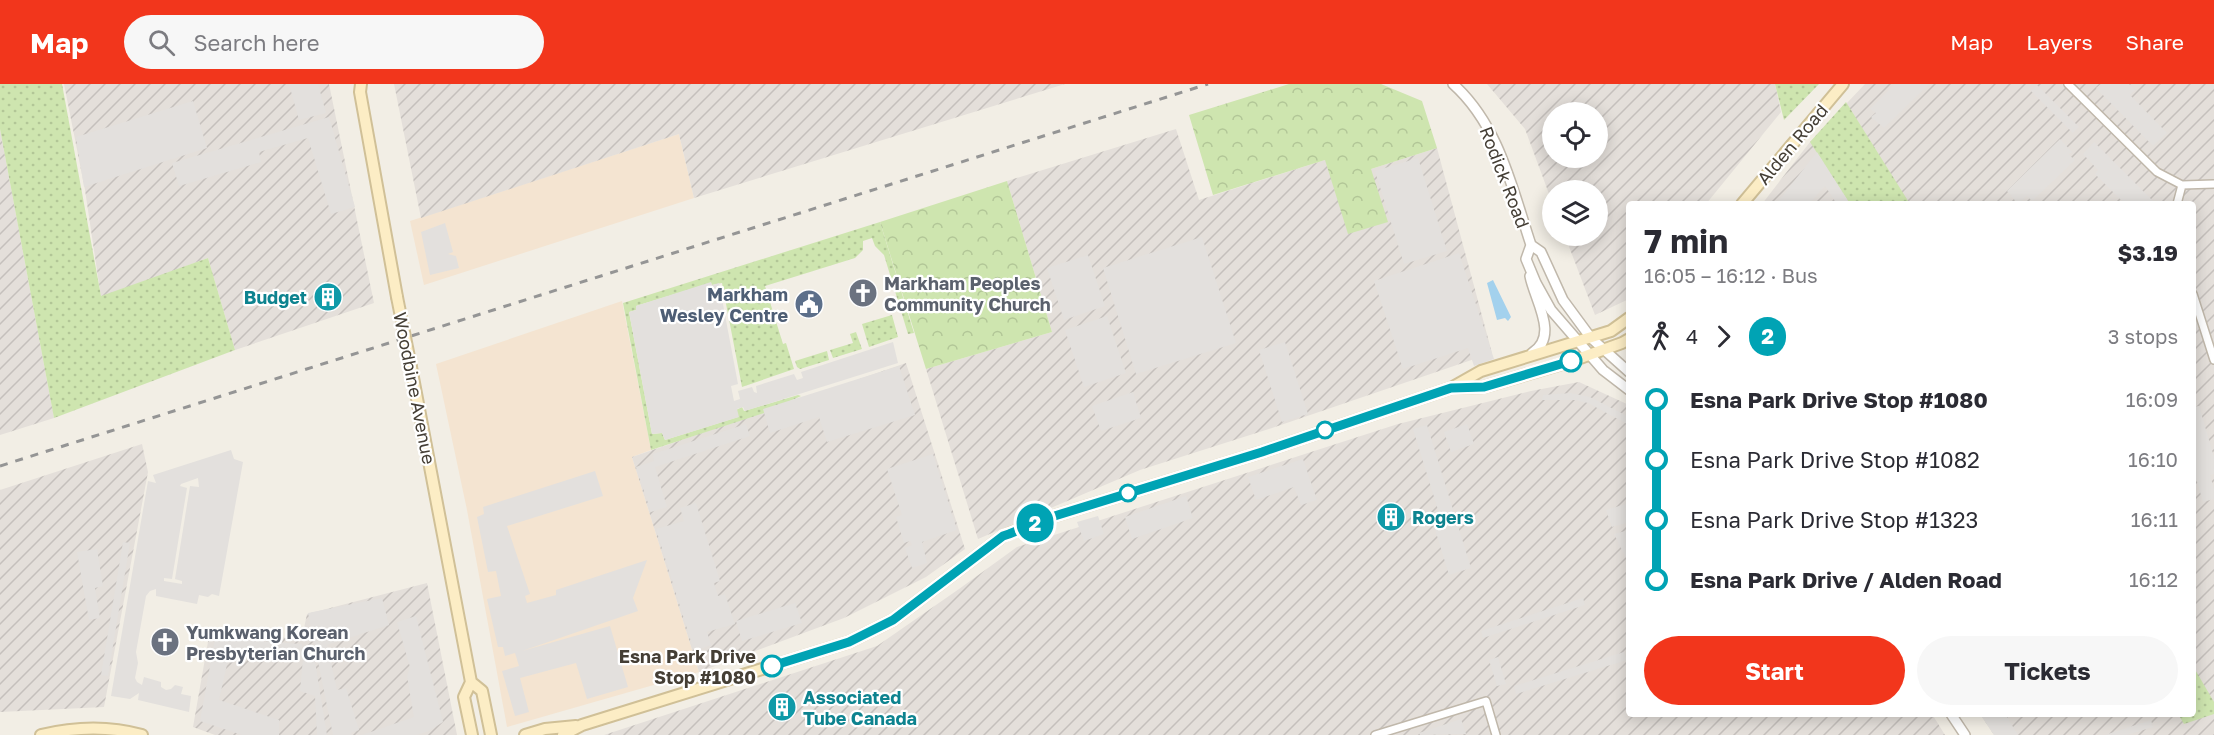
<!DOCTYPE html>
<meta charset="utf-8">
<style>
:root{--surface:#fff;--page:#f7f7f7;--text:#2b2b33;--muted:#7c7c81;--accent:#f2361c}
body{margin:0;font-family:"Golos Text",sans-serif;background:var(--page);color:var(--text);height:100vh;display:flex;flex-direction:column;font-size:22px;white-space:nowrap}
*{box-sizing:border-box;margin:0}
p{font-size:20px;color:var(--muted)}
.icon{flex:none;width:33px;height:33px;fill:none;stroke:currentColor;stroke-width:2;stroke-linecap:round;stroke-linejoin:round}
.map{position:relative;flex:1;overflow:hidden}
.drawer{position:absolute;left:1626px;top:117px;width:570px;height:516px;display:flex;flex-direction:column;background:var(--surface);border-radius:6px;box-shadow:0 3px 15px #0003}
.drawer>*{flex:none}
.badge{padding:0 12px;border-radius:20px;font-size:21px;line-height:39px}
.buttons{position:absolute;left:1542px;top:18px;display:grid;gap:12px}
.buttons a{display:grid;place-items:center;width:66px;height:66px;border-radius:50%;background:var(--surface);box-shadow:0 3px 15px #0003;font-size:30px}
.map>.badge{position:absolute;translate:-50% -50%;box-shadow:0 0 0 3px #fff}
.legs{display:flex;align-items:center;gap:9px;height:66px;padding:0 18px;font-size:20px}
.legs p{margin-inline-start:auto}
.summary{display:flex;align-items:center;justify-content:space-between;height:102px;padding:0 18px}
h1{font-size:33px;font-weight:700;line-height:45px}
.action{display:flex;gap:12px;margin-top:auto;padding:12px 18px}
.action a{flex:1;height:69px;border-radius:36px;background:var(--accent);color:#fff;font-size:24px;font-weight:700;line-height:69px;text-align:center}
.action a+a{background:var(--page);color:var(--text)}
ul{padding:0 18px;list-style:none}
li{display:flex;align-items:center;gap:21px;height:60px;font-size:22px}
li i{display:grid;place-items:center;width:9px;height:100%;margin:0 8px;background:currentColor}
li i::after{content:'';width:15px;height:15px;margin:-8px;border:4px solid;border-radius:50%;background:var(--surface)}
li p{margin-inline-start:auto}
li:first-child i{background:linear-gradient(#0000 50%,currentColor 0)}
li:last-child i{background:linear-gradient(currentColor 50%,#0000 0)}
header{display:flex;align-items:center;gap:36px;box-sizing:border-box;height:84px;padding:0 30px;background:var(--accent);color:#fff}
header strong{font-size:28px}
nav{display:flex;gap:33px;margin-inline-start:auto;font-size:21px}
.search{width:420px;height:54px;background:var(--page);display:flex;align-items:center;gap:15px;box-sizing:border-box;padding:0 21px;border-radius:33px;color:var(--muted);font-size:22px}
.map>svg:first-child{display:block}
</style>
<header>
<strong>Map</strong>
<div class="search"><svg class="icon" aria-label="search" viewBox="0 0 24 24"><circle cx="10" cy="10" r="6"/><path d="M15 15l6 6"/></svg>Search here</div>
<nav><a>Map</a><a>Layers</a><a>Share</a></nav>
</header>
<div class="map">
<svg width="2214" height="651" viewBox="0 0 2214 651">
<defs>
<pattern id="industrial-furrows" width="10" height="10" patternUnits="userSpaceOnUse" patternTransform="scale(1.5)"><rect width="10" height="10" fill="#e4dfda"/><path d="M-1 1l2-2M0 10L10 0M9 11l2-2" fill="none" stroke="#c5c0bc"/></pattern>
<pattern id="grass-dots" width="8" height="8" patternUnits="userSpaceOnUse" patternTransform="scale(1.5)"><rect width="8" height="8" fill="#cee5af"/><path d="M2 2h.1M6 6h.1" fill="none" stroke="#b2c697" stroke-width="1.8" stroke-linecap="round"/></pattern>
<pattern id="forest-crowns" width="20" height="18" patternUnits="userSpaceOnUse" patternTransform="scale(1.5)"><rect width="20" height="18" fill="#cee5af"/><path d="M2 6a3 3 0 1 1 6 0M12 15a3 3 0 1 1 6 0" fill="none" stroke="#b2c697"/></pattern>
</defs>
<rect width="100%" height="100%" fill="#f2eee5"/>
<path fill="#f4e4d1" d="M679 50 694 114 424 201 410 137Z
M622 217 651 366 632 373 699 588 507 643 467 426 436 280Z"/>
<path fill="url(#industrial-furrows)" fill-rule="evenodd" d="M64 0H329L374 219 235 266 208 174 101 213 85 106Z
M394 0H1065L694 114 679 50 421 134Z
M1487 0H1775L1781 28 1706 120H1629V215L1595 231 1565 152H1598V106H1552V118L1525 45ZM1552 28H1598V74H1552Z
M1865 0H2214V651H1994L1980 630H2193V120H1762L1810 58Z
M0 45 54 334 0 351Z
M1176 45 1199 116 1325 76 1371 85 1437 64 1492 269 1272 344 1140 386 978 455 926 285 1052 248 1007 97Z
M906 279 965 465 926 493 844 534 699 588 632 373Z
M1579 298 1629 321V630H1932L1945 651H604L877 562 959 505 1017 463 1398 340 1531 307Z
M142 360 148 388 104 623 0 628V406Z
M427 499 457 651H215L193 643 209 552 302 554 307 530Z"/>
<path fill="url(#grass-dots)" d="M0 0H62L101 212 208 174 235 266 54 334 0 45Z
M1775 0H1819L1784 36Z
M1846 18 1910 120H1850L1810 58Z
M880 138 914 249 908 250 884 171 875 162 872 154 863 157V166L855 174 765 202 783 260 786 259 794 285 742 303 722 199 712 201 711 199 636 222V226L629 228 652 350 662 349 665 356 738 333 736 326 742 323 744 327 798 311 801 312 764 329 651 366 623 219Z
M892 231 898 253 869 263 862 240Z
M856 248 862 265 833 274 830 266 853 259 850 250Z
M827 267 829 276 800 285 797 283 795 277Z
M2193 582 2214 618V630L2184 640 2178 630H2193Z"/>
<path fill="url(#forest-crowns)" d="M1289 0H1381L1422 17 1437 64 1371 85 1388 138 1348 150 1325 76 1213 111 1189 31Z
M1007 97 1052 248 926 285 880 138Z"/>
<path fill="#e3e0dd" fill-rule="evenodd" d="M289 0H318L326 29 299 36Z
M1895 0H1929L1884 44 1871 33 1876 29 1870 25Z
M2101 0H2129L2135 6 2130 11 2167 49 2153 62 2096 4Z
M2037 1 2079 43 2073 49 2031 7Z
M193 17 207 64 84 103 76 53Z
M329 33 355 123 331 130 308 54 259 68 261 78 179 102 172 79Z
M2060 55 2072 68 2069 71 2075 76 2032 117 2027 112 2018 120 2007 107Z
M2094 58 2155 119 2154 120H2125L2095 90 2098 86 2083 70Z
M1817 68 1850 120H1837L1825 102 1809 120H1776Z
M1418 74 1447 167 1404 180 1375 87Z
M445 139 453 168 448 170 456 172 459 184 430 191 421 148Z
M1202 153 1236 259 1136 290 1103 184Z
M1459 169 1494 275 1474 282 1468 264 1403 285 1374 197Z
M1088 171 1105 222 1064 236 1047 184Z
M711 198 712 201 719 199 738 300 731 302 734 317 740 315 738 307 752 303 754 308 757 309 756 302 794 290 797 296 803 294 801 288 893 258 898 279 745 327 743 323 737 325 739 333 665 356 662 349 652 350 629 228 636 226V222Z
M1107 232 1126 289 1084 303 1065 246Z
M1285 258 1308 330 1282 338 1259 266Z
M899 282 915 331 827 358 819 333 770 349 763 325Z
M1133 308 1141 334 1101 347 1092 322Z
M1571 309 1590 313 1629 333V341L1588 319 1575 316H1542L1543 311Z
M2199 322 2214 373V390L2210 391 2214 405V415L2203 418 2193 384V323Z
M746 340 750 352 655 383 667 423 651 428 636 383 654 377 653 370Z
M1467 340 1474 360 1451 368 1444 348Z
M1427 341 1471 484 1449 491 1431 432 1439 429 1413 345Z
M231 366 234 375 243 378 219 512 212 510 208 513 199 511 197 520 156 512V505L150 507 146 512 136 568 138 579 135 594 137 598 142 601 144 593 161 598V603L166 606 171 605 175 601 183 603 181 610 191 612 189 628 138 616 139 609 130 615 111 612 148 397 156 399 153 391ZM198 394 199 403 190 402 175 495 182 497V500L164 497V494L172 495 187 404 180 402 181 400Z
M933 370 957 446 922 458 927 479 912 484 905 464 912 461 910 457 904 459 896 433 902 431 887 385Z
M1303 375 1317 416 1301 421 1294 403 1256 416 1248 393Z
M595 387 603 412 507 442 530 510 525 512 527 519 556 511V506L647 476 633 514 638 527 522 567 610 542 628 603 587 615 576 579 520 594 529 628 515 632 502 587 519 582 515 569 505 572 503 563H498L487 515 501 512 496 487 488 488 477 433 484 430 483 423Z
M1186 412 1193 434 1132 455 1125 433Z
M696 419 720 497 714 499 718 512 725 510 735 540 707 548 711 561 694 567 656 445 684 437 680 424Z
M1629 419V438L1612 443 1606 426Z
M1098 432 1104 450 1084 457 1077 438Z
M1629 446V480L1614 450Z
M123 458 130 459 108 592 101 591Z
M97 465 103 502 95 504 100 534 89 536 77 468Z
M382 514 389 541 327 561 337 606 346 604 359 646 351 649 352 651H333L308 529Z
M1583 514 1585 521 1483 554 1481 547Z
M795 519 802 539 742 557 736 537Z
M416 532 443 638 429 647 417 651H362L414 633 407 592 410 583 397 538Z
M215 554 302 560V567L313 565 327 651H317L315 612 300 607 303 574 241 570 240 576H228L219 616 279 636V651H242L200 637Z
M1624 568 1627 576 1516 610 1514 602Z
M1498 573 1506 600 1497 602 1489 576Z
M1986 630H2005L2018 651H1994L1982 633Z
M1461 635 1466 650 1420 651 1419 649Z
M2151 636 2153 643 2127 651H2105Z"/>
<path fill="#a3d1ed" d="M1493 196 1511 233 1508 237 1505 234 1497 236 1487 199Z"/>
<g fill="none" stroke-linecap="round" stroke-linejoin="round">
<g stroke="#c0b8ab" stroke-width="10">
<path id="minor" d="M2068 0 2157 88 2182 101 2214 100
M2177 120 2182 101
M2193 210 2214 276
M1375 651 1486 617 1496 651"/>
</g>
<g stroke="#c0b8ab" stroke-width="12">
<path id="tertiary" d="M1453 0C1499 41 1512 104 1531 161L1526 175 1536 199 1551 226 1603 286 1629 306
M1531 161 1541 168 1563 216 1591 254 1629 288
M1530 192C1534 215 1560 252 1532 269
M1951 630 1965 651"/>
</g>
<g stroke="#d0c097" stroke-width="14">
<path id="secondary" d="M361 0 360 8 397 213
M1742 120 1843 0
M411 283 471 598 464 613 472 651
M1454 304 1484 303 1572 277 1622 259 1629 255
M471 598 482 607 491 651
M41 651C74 643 110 642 142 651
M525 651 545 645 576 642
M563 651 582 641 849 558 893 536 1003 452 1048 434 1262 368 1451 304 1481 287 1611 247 1629 234"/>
</g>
<use href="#minor" stroke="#fff" stroke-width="7"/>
<use href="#tertiary" stroke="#fff" stroke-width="9"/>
<use href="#secondary" stroke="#fcedc5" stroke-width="10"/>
<path stroke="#959595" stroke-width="3" stroke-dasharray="8 8" stroke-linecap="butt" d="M0 382 1208 0"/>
<g stroke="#d0c097" stroke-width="14" stroke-linecap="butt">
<path id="secondary-bridge" d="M397 213 411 283"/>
</g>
<use href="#secondary-bridge" stroke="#fcedc5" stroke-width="10"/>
</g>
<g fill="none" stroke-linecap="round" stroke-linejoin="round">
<g stroke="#fff" stroke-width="14">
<path id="line-1" d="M772 582 849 558 893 536 1003 452 1009 450 1048 434 1262 368 1451 304 1484 303 1571 277"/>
</g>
<use href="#line-1" stroke="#00a3b4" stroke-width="9"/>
</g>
<defs>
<g id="church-disc" transform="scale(1.5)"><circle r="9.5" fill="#6b7280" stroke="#fff"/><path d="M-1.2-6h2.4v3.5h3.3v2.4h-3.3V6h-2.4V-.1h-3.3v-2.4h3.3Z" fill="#fff"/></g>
<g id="building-disc" transform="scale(1.5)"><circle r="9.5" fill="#0f9aa8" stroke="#fff"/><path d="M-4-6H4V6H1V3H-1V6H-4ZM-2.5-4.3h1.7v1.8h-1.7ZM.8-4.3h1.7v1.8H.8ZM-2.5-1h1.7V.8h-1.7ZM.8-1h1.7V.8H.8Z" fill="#fff"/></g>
<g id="civic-disc" transform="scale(1.5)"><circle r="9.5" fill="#5c6f8a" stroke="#fff"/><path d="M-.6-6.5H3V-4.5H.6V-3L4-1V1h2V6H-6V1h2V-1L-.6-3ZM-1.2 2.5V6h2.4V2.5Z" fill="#fff"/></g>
</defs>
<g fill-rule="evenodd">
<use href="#church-disc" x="863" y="209"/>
<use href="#building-disc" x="328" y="213"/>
<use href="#civic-disc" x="809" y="220"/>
<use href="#building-disc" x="1391" y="433"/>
<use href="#church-disc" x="165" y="558"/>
<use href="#building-disc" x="782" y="623"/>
</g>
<g fill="#fff" stroke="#00a3b4" stroke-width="3">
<circle cx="1571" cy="277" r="10"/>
<circle cx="1325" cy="346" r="8"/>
<circle cx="1128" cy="409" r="8"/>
<circle cx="772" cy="582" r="10"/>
</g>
<g text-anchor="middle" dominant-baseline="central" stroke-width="4.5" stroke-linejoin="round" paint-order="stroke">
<g font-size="18" fill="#443e35" stroke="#fff">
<text transform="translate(1792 60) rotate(-50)">Alden Road</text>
<text transform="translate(1505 93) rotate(69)">Rodick Road</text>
<text transform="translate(415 304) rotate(79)">Woodbine Avenue</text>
</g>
<g font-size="18" font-weight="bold" fill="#5b616d" stroke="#fff" text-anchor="start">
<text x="884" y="199">Markham Peoples<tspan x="884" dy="21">Community Church</tspan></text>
<text x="186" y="548">Yumkwang Korean<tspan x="186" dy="21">Presbyterian Church</tspan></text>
</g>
<g font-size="18" font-weight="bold" fill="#4e5e75" stroke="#fff" text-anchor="end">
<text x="788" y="210">Markham<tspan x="788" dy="21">Wesley Centre</tspan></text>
</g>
<g font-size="18" font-weight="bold" fill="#0d838f" stroke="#fff" text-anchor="start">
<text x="307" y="213" text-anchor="end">Budget</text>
<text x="1412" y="433">Rogers</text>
<text x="803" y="613">Associated<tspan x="803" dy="21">Tube Canada</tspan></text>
</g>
<g font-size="18" font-weight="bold" fill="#443e35" stroke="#fff" text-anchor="end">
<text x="756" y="572">Esna Park Drive<tspan x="756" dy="21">Stop #1080</tspan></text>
</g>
</g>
</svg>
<div class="buttons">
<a><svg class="icon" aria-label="locate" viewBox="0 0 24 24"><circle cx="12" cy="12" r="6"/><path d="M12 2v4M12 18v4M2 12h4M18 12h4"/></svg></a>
<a><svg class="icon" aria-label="layers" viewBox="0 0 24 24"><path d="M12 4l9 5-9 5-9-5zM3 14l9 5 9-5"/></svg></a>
</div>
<b class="badge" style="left:1035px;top:439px;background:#00a3b4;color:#fff">2</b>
<section class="drawer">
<div class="summary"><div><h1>7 min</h1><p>16:05 – 16:12 · Bus</p></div><b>$3.19</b></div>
<div class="legs"><svg class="icon" aria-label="walk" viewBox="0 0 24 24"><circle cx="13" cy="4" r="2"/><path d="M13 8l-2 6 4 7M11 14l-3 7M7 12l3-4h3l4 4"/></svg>4<svg class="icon" aria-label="forward" viewBox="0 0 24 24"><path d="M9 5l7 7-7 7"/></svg><b class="badge" style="background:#00a3b4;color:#fff">2</b><p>3 stops</p></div>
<ul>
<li><i style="color:#00a3b4"></i><b>Esna Park Drive Stop #1080</b><p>16:09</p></li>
<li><i style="color:#00a3b4"></i><span>Esna Park Drive Stop #1082</span><p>16:10</p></li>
<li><i style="color:#00a3b4"></i><span>Esna Park Drive Stop #1323</span><p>16:11</p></li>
<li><i style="color:#00a3b4"></i><b>Esna Park Drive / Alden Road</b><p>16:12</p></li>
</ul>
<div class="action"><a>Start</a><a>Tickets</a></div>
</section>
</div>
